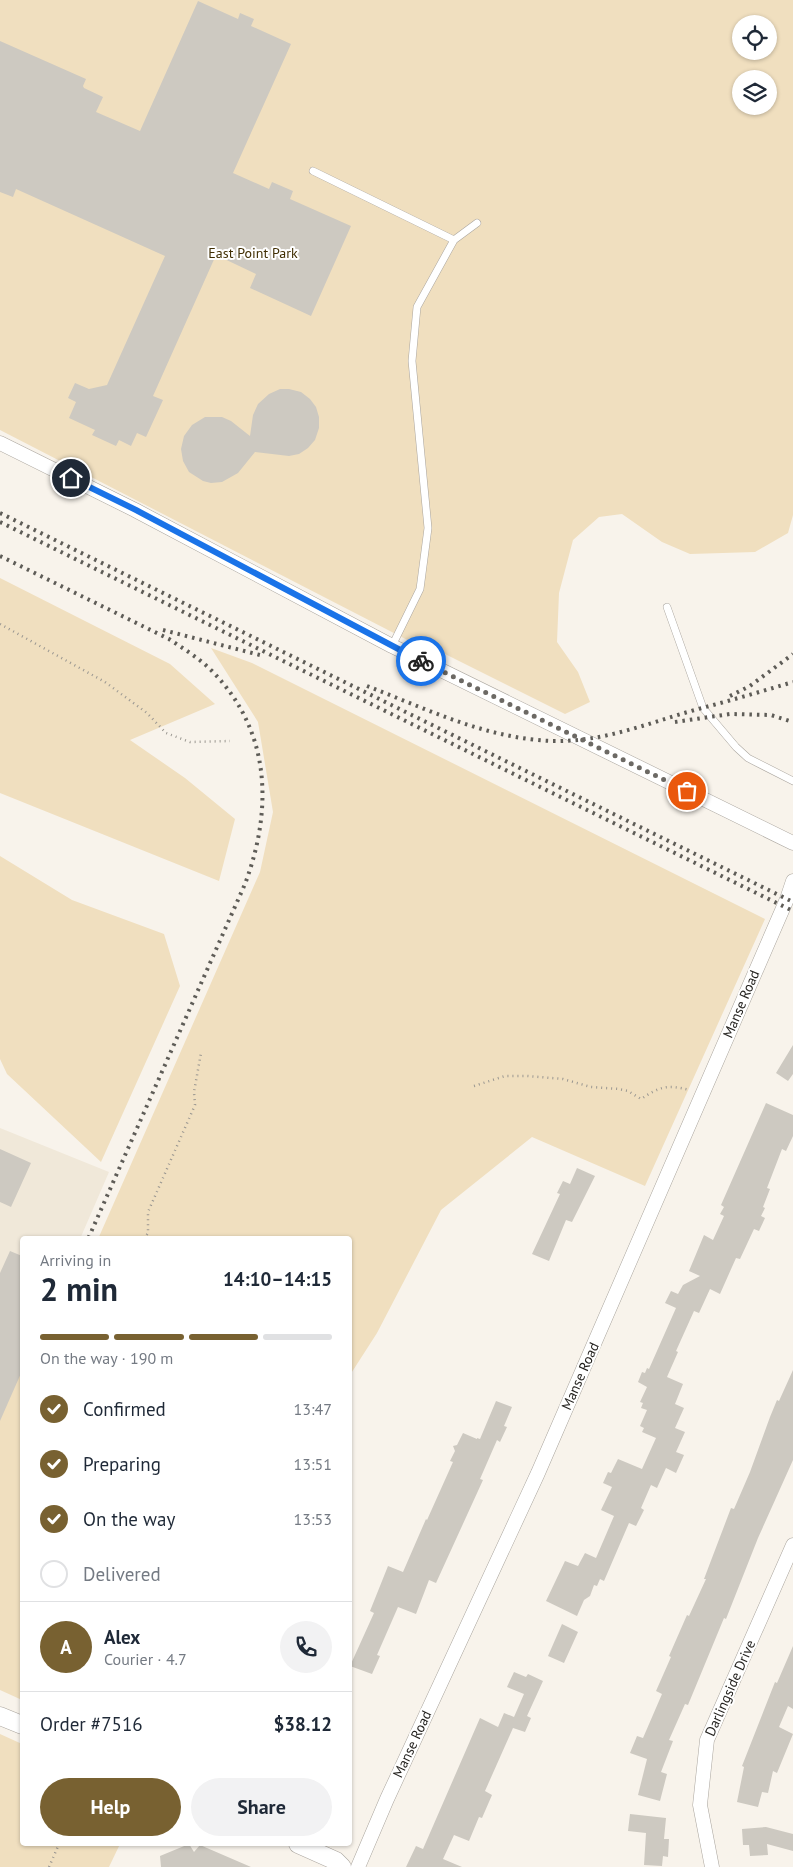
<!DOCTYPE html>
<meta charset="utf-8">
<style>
body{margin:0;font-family:"PT Sans",sans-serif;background:#f2f2f3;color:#1f2937;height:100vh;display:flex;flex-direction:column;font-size:19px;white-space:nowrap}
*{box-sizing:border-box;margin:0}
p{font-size:16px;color:#747a83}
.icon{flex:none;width:28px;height:28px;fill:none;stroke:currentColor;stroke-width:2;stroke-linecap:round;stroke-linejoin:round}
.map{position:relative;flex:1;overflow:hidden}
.side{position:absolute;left:20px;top:1236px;width:332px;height:610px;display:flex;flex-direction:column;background:#fff;border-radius:5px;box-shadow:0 1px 4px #0004}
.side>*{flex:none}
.tools{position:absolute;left:732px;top:15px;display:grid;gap:10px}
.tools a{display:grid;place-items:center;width:45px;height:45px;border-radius:50%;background:#fff;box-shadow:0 1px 4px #0004;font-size:25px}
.pin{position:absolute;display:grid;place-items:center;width:42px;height:42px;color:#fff;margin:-21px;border:2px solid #fff;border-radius:50%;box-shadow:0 1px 5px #0007}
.courier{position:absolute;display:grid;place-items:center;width:50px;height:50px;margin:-25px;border:4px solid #1a73e8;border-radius:50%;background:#fff;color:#222;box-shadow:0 1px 6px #0007}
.overview em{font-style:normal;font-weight:800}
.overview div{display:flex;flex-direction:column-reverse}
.overview{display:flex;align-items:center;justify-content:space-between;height:85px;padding:0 20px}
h1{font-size:32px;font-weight:800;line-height:38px}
.bar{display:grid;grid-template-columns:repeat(4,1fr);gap:8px 5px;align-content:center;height:60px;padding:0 20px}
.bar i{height:6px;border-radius:4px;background:#e0e1e3}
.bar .active{background:#786131}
.bar p{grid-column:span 4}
.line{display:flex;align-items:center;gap:12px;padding:0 20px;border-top:1px solid #e0e1e3}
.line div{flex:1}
.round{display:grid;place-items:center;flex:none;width:52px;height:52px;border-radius:26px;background:#f2f2f3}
ol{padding:0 20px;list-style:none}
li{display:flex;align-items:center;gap:15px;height:55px}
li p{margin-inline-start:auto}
li .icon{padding:5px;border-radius:50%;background:#786131;color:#fff;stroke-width:4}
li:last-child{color:#747a83}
li i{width:28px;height:28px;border:2px solid #e0e1e3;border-radius:50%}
.cta{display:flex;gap:10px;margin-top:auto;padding:10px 20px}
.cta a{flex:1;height:58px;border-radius:30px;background:#786131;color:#fff;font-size:20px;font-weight:800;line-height:58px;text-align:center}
.cta a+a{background:#f2f2f3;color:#1f2937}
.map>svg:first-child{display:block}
.built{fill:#f0e8d9}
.green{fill:#f0dfbf;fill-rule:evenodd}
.building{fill:#cdc9c1}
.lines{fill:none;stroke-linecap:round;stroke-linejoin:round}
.service-casing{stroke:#aaa59e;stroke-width:8}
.minor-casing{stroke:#aaa59e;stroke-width:15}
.tertiary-casing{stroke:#aaa59e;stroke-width:19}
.path{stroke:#9a9791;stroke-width:2.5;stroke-dasharray:1 4;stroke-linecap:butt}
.service{stroke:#fff;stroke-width:7}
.minor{stroke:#fff;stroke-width:14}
.tertiary{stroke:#fff;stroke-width:18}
.rail{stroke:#5e5c57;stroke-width:4;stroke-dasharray:2.5 5;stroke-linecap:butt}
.done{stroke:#6c6964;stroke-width:5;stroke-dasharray:0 9}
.route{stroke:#1a73e8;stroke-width:6}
.labels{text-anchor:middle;stroke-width:4;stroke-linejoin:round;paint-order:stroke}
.park-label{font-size:14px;fill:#402e03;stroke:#fff}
.street-label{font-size:14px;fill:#211f1c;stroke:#fff}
</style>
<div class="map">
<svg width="793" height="1867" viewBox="0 0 793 1867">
<rect width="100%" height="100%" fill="#f8f3eb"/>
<!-- built -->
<path class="built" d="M0 1128 109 1172 80 1239H22V1366L0 1415Z"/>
<!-- green -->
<path class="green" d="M0 0H793V515L788 533 755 552 690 554 662 542 622 514 599 517 573 540 559 593 557 642 578 672 590 702 565 714 423 643 421 647 0 430ZM741 24H769V51H741ZM741 79H769V106H741Z
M0 578 170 664 215 704 130 740 185 778 235 819 219 881 0 793Z
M211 648 252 663 765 919 645 1186 532 1137 441 1210 377 1333 350 1375V1239H98L260 872 273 812 258 722Z
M0 856 72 900 164 934 180 986 101 1162 7 1074 0 1059Z
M22 1366V1700L0 1690V1415Z
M0 1734 22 1744V1844H120L109 1867H0Z"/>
<!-- building -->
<path class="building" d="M198 1 238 19 240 13 254 19 251 26 291 44 233 173 269 189 272 182 293 191 290 199 351 226 311 316 250 288 256 274 216 255 153 396 163 400 146 437 137 433 131 446 119 440 116 446 92 435 95 430 69 418 76 402 68 398 75 383 89 389 107 385 165 256 16 189 13 197 0 192V41L86 79 83 86 84 88 103 97 96 112 140 131Z
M280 389H289L301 392 310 399 316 407 319 417V428L315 440 308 448 299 454 289 456 255 452 238 473 222 482 211 483 203 481 189 472 183 461 181 449 184 436 192 425 205 417H222L231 421 250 436 253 415 258 404 269 394Z
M793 1045V1074L788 1081 776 1073Z
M766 1103 793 1115V1136L786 1151 782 1149 767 1188 770 1189 763 1207 765 1208 761 1216 765 1218 759 1231 754 1229 740 1259 736 1258 720 1294 710 1289 699 1313 694 1311 676 1351 678 1352 667 1377 683 1384 675 1404 684 1408 675 1428 685 1432 676 1452 684 1455 676 1473 666 1468 657 1488 651 1485 641 1508 644 1510 636 1526 629 1523 604 1581 600 1579 597 1586 594 1585 590 1596 584 1600 577 1616 546 1601 565 1561 578 1566 585 1553 596 1558 614 1516 601 1510 612 1487 603 1483 608 1472 611 1473 618 1459 642 1469 656 1438 642 1432 644 1428 640 1426 647 1410 641 1408 643 1403 640 1402 647 1387 638 1382 642 1372 645 1373 647 1368 649 1369 676 1308 665 1303 671 1291 678 1294 683 1285 700 1276 689 1271 704 1235 713 1240 724 1216 720 1214 724 1207 721 1205Z
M0 1149 31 1163 11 1207 0 1202Z
M577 1168 595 1176 572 1222 566 1220 549 1261 532 1254 560 1194 557 1193 563 1181 570 1184Z
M10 1251 22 1256V1371L0 1421V1273Z
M793 1370V1460L758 1538 726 1619 724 1618 688 1705 685 1704 669 1740 673 1741 661 1772 667 1774 660 1801 638 1795 647 1759 630 1753 637 1736 643 1738 662 1694 656 1691 671 1657 669 1656 687 1615 689 1616 706 1579H704L731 1508 734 1509 750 1472 770 1417 777 1400 779 1401Z
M496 1401 512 1407 504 1426 507 1427 500 1442 497 1440 480 1479 483 1480 436 1583 429 1580 416 1614 398 1607 377 1655 380 1656 372 1674 350 1666 374 1613 370 1611 388 1566 403 1572 426 1519 427 1520 453 1462 450 1461 455 1451 453 1446 457 1445 463 1433 477 1439V1438L480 1439Z
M562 1624 578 1632 564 1663 548 1656Z
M793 1646V1709L788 1706 779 1727 793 1734 777 1773 773 1771 768 1793 762 1792 758 1807 737 1802 744 1767 742 1766 775 1682 777 1683Z
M514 1672 526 1677 528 1674 543 1681 527 1716 531 1718 525 1732 513 1728 485 1791 492 1795 482 1818 479 1817 469 1841 454 1835 443 1859 462 1867H406L416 1846 423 1849 480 1718 498 1727 504 1713 514 1717 524 1694 507 1687Z
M630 1814 666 1818 664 1839H669L668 1857 663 1856 662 1866 644 1865 646 1833 628 1831Z
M766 1827 793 1834V1851L767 1844 768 1855 750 1856 749 1845H743L742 1829Z
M189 1844 194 1852 200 1845 251 1867H161L160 1856Z"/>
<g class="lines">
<defs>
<path id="service" d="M313 171 454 240 417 307 412 361 428 528 420 589 392 646
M454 240 477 223
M667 607 703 708 736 747 748 758 793 781"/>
<path id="minor" d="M0 443 135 510 392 646 793 843
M358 1867 387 1799 538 1473 787 899 793 881
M712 1867 700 1805 707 1740 793 1545"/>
<path id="tertiary" d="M0 1716 22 1725
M298 1844 336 1861 342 1867"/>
</defs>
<!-- service casing -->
<use href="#service" class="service-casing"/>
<!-- minor casing -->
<use href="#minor" class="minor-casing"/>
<!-- tertiary casing -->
<use href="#tertiary" class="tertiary-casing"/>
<!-- path -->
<path class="path" d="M0 624 105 682 147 713 166 733 190 742 230 741
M474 1086 505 1076H527L563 1079 591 1087 619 1089 628 1091 641 1099C659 1087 667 1084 689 1090
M144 1239 148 1233V1212L195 1105 194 1092 201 1053
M49 1867 59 1844"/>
<!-- service -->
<use href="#service" class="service"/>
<!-- minor -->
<use href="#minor" class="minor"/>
<!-- tertiary -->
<use href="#tertiary" class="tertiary"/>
<!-- rail -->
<path class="rail" d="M0 513 793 902
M0 522 793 911
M0 556 169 639C184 649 199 658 212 671 271 731 273 809 245 884L88 1239
M163 630 260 655
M367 686C419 706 473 732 529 739 594 748 642 724 702 708 732 700 763 691 793 682
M730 696 750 686 793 654
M675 722 730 714 771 715 793 722"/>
</g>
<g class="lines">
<!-- done -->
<path class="done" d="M421 661 687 791"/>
<!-- route -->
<path class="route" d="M71 478 136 510 421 661"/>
</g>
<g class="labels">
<!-- park labels -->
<g class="park-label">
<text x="253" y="258">East Point Park</text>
</g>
<!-- street labels -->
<g class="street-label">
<text transform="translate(741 1004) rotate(-67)" y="5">Manse Road</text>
<text transform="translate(580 1376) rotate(-66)" y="5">Manse Road</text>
<text transform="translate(730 1688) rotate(-66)" y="5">Darlingside Drive</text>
<text transform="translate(412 1744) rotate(-65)" y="5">Manse Road</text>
</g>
</g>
</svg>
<div class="tools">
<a><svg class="icon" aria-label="locate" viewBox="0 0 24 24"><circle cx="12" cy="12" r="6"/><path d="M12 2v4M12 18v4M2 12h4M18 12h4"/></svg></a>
<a><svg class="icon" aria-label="layers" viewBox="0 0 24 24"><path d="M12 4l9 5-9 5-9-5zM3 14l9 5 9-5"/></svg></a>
</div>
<div class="pin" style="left:687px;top:791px;background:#ea580c"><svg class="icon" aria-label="bag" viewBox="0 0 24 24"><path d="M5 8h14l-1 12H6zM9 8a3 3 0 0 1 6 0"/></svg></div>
<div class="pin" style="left:71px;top:478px;background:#1f2937"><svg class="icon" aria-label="home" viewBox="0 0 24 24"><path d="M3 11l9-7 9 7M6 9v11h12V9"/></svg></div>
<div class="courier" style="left:421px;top:661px"><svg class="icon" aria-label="bike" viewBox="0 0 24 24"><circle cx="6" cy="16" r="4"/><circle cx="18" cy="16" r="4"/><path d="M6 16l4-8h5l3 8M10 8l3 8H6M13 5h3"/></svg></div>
<section class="side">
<div class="overview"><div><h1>2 min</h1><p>Arriving in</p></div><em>14:10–14:15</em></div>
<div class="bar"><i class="active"></i><i class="active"></i><i class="active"></i><i></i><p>On the way · 190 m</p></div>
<ol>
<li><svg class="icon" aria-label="check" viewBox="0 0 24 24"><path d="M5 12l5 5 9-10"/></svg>Confirmed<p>13:47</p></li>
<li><svg class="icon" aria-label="check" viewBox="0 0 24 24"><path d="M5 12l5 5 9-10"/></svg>Preparing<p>13:51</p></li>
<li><svg class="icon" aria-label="check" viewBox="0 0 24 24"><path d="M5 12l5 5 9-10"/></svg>On the way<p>13:53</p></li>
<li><i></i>Delivered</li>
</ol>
<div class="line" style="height:90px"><b class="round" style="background:#786131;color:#fff">A</b><div><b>Alex</b><p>Courier · 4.7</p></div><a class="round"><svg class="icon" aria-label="phone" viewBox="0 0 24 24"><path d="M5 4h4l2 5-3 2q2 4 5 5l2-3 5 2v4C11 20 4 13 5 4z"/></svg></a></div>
<div class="line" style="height:65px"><div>Order #7516</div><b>$38.12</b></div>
<div class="cta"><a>Help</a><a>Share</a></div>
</section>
</div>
